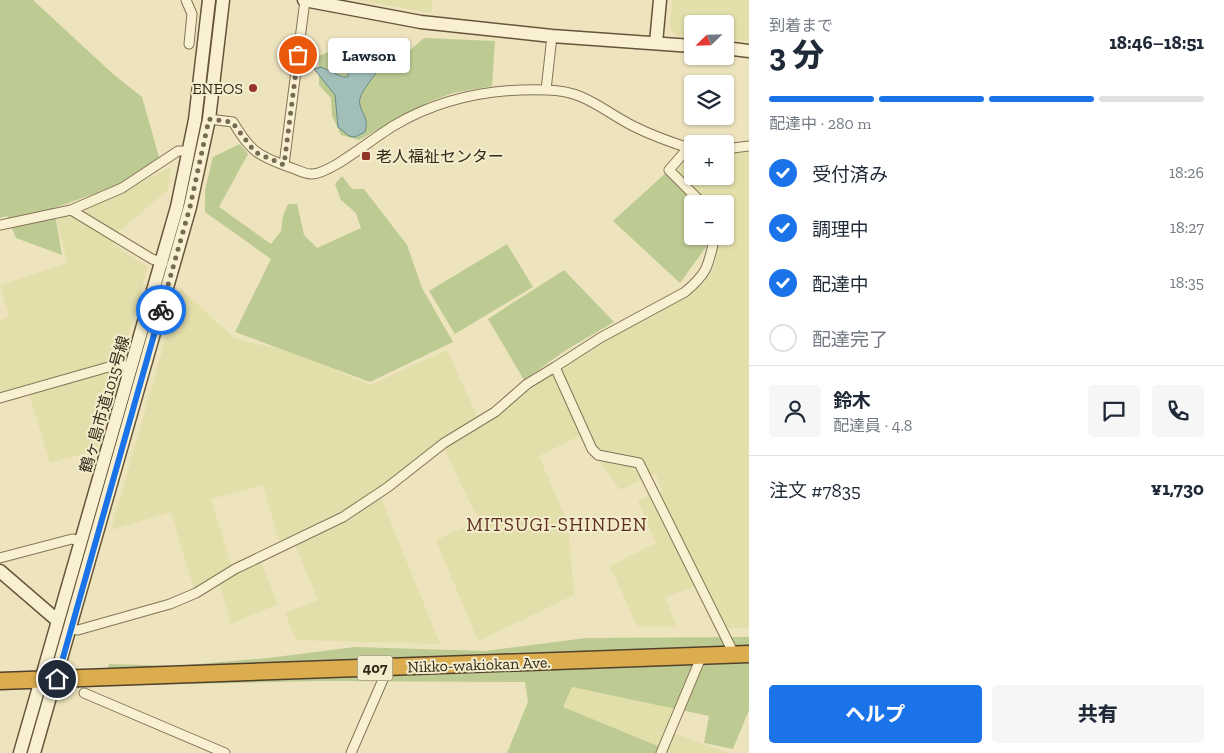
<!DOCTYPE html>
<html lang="ja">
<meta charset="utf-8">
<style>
body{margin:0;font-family:"Zilla Slab","Noto Sans JP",serif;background:#f6f6f7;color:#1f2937;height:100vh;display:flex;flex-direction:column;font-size:19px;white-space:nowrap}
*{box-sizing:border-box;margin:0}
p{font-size:16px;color:#747a83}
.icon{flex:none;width:28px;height:28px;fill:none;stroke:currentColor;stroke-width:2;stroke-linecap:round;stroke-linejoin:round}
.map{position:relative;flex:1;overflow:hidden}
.drawer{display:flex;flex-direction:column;background:#fff;width:475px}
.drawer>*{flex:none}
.needle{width:32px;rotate:247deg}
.fabs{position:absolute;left:684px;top:15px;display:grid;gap:10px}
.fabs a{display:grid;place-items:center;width:50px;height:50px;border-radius:5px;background:#fff;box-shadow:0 1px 4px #0004;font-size:25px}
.pin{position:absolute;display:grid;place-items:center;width:42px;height:42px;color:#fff;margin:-21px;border:2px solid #fff;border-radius:50%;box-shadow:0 1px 5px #0007}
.courier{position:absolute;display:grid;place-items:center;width:50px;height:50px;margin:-25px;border:4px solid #1a73e8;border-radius:50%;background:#fff;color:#222;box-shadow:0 1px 6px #0007}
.bubble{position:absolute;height:35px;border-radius:5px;background:#fff;box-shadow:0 1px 4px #0004;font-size:16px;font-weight:800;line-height:35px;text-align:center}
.head em{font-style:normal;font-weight:800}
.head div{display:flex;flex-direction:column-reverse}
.head{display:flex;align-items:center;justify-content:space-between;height:85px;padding:0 20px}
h1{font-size:32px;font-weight:800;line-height:38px}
.bar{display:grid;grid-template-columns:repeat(4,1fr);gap:8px 5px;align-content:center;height:60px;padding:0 20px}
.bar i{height:6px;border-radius:4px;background:#e0e1e3}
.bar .selected{background:#1a73e8}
.bar p{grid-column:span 4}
.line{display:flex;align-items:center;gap:12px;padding:0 20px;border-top:1px solid #e0e1e3}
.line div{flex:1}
.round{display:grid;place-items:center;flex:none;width:52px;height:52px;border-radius:5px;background:#f6f6f7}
ol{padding:0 20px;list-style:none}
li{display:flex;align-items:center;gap:15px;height:55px}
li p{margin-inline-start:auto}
li .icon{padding:5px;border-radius:50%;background:#1a73e8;color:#fff;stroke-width:4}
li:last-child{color:#747a83}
li i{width:28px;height:28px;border:2px solid #e0e1e3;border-radius:50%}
.cta{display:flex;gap:10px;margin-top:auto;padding:10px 20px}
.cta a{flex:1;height:58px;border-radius:5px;background:#1a73e8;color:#fff;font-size:20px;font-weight:800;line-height:58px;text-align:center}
.cta a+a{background:#f6f6f7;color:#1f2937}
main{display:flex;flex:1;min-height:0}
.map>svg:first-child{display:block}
.farmland{fill:#e2dfab}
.green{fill:#bdca92}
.water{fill:#a1beb9;stroke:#698b86}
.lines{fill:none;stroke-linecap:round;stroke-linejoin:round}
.street-casing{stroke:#847457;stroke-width:11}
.secondary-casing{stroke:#66553a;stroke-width:15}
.highway-casing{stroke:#52412c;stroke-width:19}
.street{stroke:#f8f0d0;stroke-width:9}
.secondary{stroke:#f8f0d0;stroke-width:12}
.highway{stroke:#dcad4e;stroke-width:16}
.done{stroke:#756b54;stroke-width:5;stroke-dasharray:0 9}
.route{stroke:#1a73e8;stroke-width:6}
.poi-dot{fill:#923328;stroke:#f4edcd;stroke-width:2}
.labels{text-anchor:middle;stroke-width:4;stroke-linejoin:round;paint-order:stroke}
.shield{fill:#f4edcd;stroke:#6e6450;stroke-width:1}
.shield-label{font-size:15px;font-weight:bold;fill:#342a1b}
.poi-label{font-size:16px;fill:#342a1b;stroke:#f4edcd;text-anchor:end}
.street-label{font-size:16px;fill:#342a1b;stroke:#f4edcd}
.quarter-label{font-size:19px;letter-spacing:1px;fill:#5f311c;stroke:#f4edcd}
</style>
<main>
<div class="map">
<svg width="749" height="753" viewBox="0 0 749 753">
<rect width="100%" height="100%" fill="#ede4be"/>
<!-- farmland -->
<path class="farmland" d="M357 0H433L431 13Z
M672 0H749V41L725 40V24H692V37L676 36 670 26Z
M749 150V628H727L705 583 665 597 677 627 637 626 610 566 656 543 638 501 662 490 655 473 620 490 600 461 559 369 602 341 689 295 702 285 715 265 719 236H725V204H708L678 172 680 164 692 160V176H725V154Z
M171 167 168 190 117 233 113 244 148 267 96 450 50 463 28 390 0 398V320L9 317 0 285 67 263 57 220 109 199Z
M180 288 235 339 294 352 370 385 447 350 481 425 554 372 582 435 539 456 568 524 574 595 478 641 436 540 479 521 440 441 378 490 440 644 296 640 285 613 318 600 292 538 280 544 263 485 211 499 234 574 261 562 278 604 231 624 217 575 194 589 171 512 111 530Z
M572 687 674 708 665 730 728 753H658L563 707Z"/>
<!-- green -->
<path class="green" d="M0 0H33L113 74 142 97 159 157 120 185 54 208 62 255 16 238 7 216 0 218Z
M424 38 495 41 492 86 453 93 431 101 359 140 341 135 332 116 331 98 319 85V56L344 45 374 42 402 57Z
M240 144 248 154 219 207 271 244 281 231 283 216 288 204H297L304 235 317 248 361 228 356 213 341 200 335 184 342 176 352 189H364L407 245 422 288 453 342 370 382 235 332 271 259 205 212V190L213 157Z
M669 170 693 204 692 236H714L680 283 613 221Z
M507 244 533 287 455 334 429 291Z
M564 270 614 322 566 350 524 380 488 319Z
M749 637V710L733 749 704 743 709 716 572 687 563 707 660 747 658 753H507L528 702 525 682 320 681 102 686 109 664 175 666 268 658 355 647 485 651 586 638Z"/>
<!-- water -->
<path class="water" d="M352 46 364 60 373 66 376 73C371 81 357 95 360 105 363 116 369 119 365 132L355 137 349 136 338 127 335 95 314 69 321 67 343 77H348L349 49Z"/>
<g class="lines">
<defs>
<path id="street" d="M186 0 192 14 189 44
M546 90 552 36
M209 119 233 122C250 151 258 156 289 167 296 169 304 174 311 174 330 175 375 136 395 125 441 98 493 88 547 90 586 91 600 109 633 126 651 135 673 143 692 149
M688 148 669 170 703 204
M725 149 749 146
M284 165 305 0
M71 210 152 259 163 263
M0 225 71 210 122 188 178 151H188
M555 367 600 338 685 292C709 272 708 265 715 236
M0 398 119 364 131 368
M0 558 72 539 82 541
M70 629 78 630 170 604 196 593 235 569 343 517 388 487 444 443 495 412 527 384 555 367 592 449 598 455 639 463 734 654
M84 693 225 753
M351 753 388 668
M661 753 702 655"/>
<path id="secondary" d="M304 0 421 22 552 36 692 46
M656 43 660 0
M725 48 749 51
M0 571 58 621
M20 753 177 207 195 120 209 0
M34 753 190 207 209 119 223 0"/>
<path id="highway" d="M0 681 749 654"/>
</defs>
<!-- street casing -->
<use href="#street" class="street-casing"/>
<!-- secondary casing -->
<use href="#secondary" class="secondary-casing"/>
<!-- highway casing -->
<use href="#highway" class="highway-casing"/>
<!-- street -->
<use href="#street" class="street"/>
<!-- secondary -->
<use href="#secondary" class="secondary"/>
<!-- highway -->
<use href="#highway" class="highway"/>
</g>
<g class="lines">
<!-- done -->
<path class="done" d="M161 310 190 207 209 119 232 122 255 152 284 165 298 55"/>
<!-- route -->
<path class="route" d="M57 679 161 310"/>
</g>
<!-- markers -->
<g class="poi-dot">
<circle cx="253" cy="88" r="5"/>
<rect x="361" y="151" width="10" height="10" rx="2.5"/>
</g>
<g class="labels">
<!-- shield labels -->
<rect class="shield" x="357.5" y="655.5" width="35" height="25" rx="4"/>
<g class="shield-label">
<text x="375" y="673">407</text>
</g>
<!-- poi labels -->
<g class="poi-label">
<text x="243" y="94">ENEOS</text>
<text x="376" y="162" text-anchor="start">老人福祉センター</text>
</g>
<!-- street labels -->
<g class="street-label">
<text transform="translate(104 404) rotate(-74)" y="6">鶴ヶ島市道1015号線</text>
<text transform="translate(479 664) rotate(-2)" y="6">Nikko-wakiokan Ave.</text>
</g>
<!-- quarter labels -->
<g class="quarter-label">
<text x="557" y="531">MITSUGI-SHINDEN</text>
</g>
</g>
</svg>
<div class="fabs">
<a><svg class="needle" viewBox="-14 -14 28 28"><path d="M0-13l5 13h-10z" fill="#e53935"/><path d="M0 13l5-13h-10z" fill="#747a83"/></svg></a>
<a><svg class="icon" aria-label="layers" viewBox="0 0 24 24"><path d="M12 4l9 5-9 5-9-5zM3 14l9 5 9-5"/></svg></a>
<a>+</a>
<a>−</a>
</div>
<div class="pin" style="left:298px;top:55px;background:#ea580c"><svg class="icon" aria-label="bag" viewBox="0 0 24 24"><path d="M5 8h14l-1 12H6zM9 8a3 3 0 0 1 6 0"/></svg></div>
<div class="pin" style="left:57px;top:679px;background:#1f2937"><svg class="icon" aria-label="home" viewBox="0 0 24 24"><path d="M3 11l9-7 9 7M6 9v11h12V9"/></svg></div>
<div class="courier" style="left:161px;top:310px"><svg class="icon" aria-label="bike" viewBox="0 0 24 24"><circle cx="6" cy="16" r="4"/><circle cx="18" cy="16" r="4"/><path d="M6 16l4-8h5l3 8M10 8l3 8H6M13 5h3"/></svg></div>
<div class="bubble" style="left:328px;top:38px;width:82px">Lawson</div>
</div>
<section class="drawer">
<div class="head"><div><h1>3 分</h1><p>到着まで</p></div><em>18:46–18:51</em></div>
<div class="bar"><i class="selected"></i><i class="selected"></i><i class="selected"></i><i></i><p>配達中 · 280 m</p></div>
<ol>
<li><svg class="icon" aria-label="check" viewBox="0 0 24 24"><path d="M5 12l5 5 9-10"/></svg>受付済み<p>18:26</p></li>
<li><svg class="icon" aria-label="check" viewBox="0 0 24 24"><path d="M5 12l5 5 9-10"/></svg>調理中<p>18:27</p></li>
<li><svg class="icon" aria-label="check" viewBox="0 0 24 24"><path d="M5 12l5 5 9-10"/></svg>配達中<p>18:35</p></li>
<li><i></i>配達完了</li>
</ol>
<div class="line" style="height:90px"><a class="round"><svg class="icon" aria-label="person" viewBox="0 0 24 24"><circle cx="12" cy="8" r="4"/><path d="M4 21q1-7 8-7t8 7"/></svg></a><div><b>鈴木</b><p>配達員 · 4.8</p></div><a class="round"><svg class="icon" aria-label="chat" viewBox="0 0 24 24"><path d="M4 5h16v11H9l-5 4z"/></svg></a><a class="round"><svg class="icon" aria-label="phone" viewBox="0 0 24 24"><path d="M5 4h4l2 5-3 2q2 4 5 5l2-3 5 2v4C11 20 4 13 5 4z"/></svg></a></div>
<div class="line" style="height:65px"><div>注文 #7835</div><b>¥1,730</b></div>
<div class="cta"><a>ヘルプ</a><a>共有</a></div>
</section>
</main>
